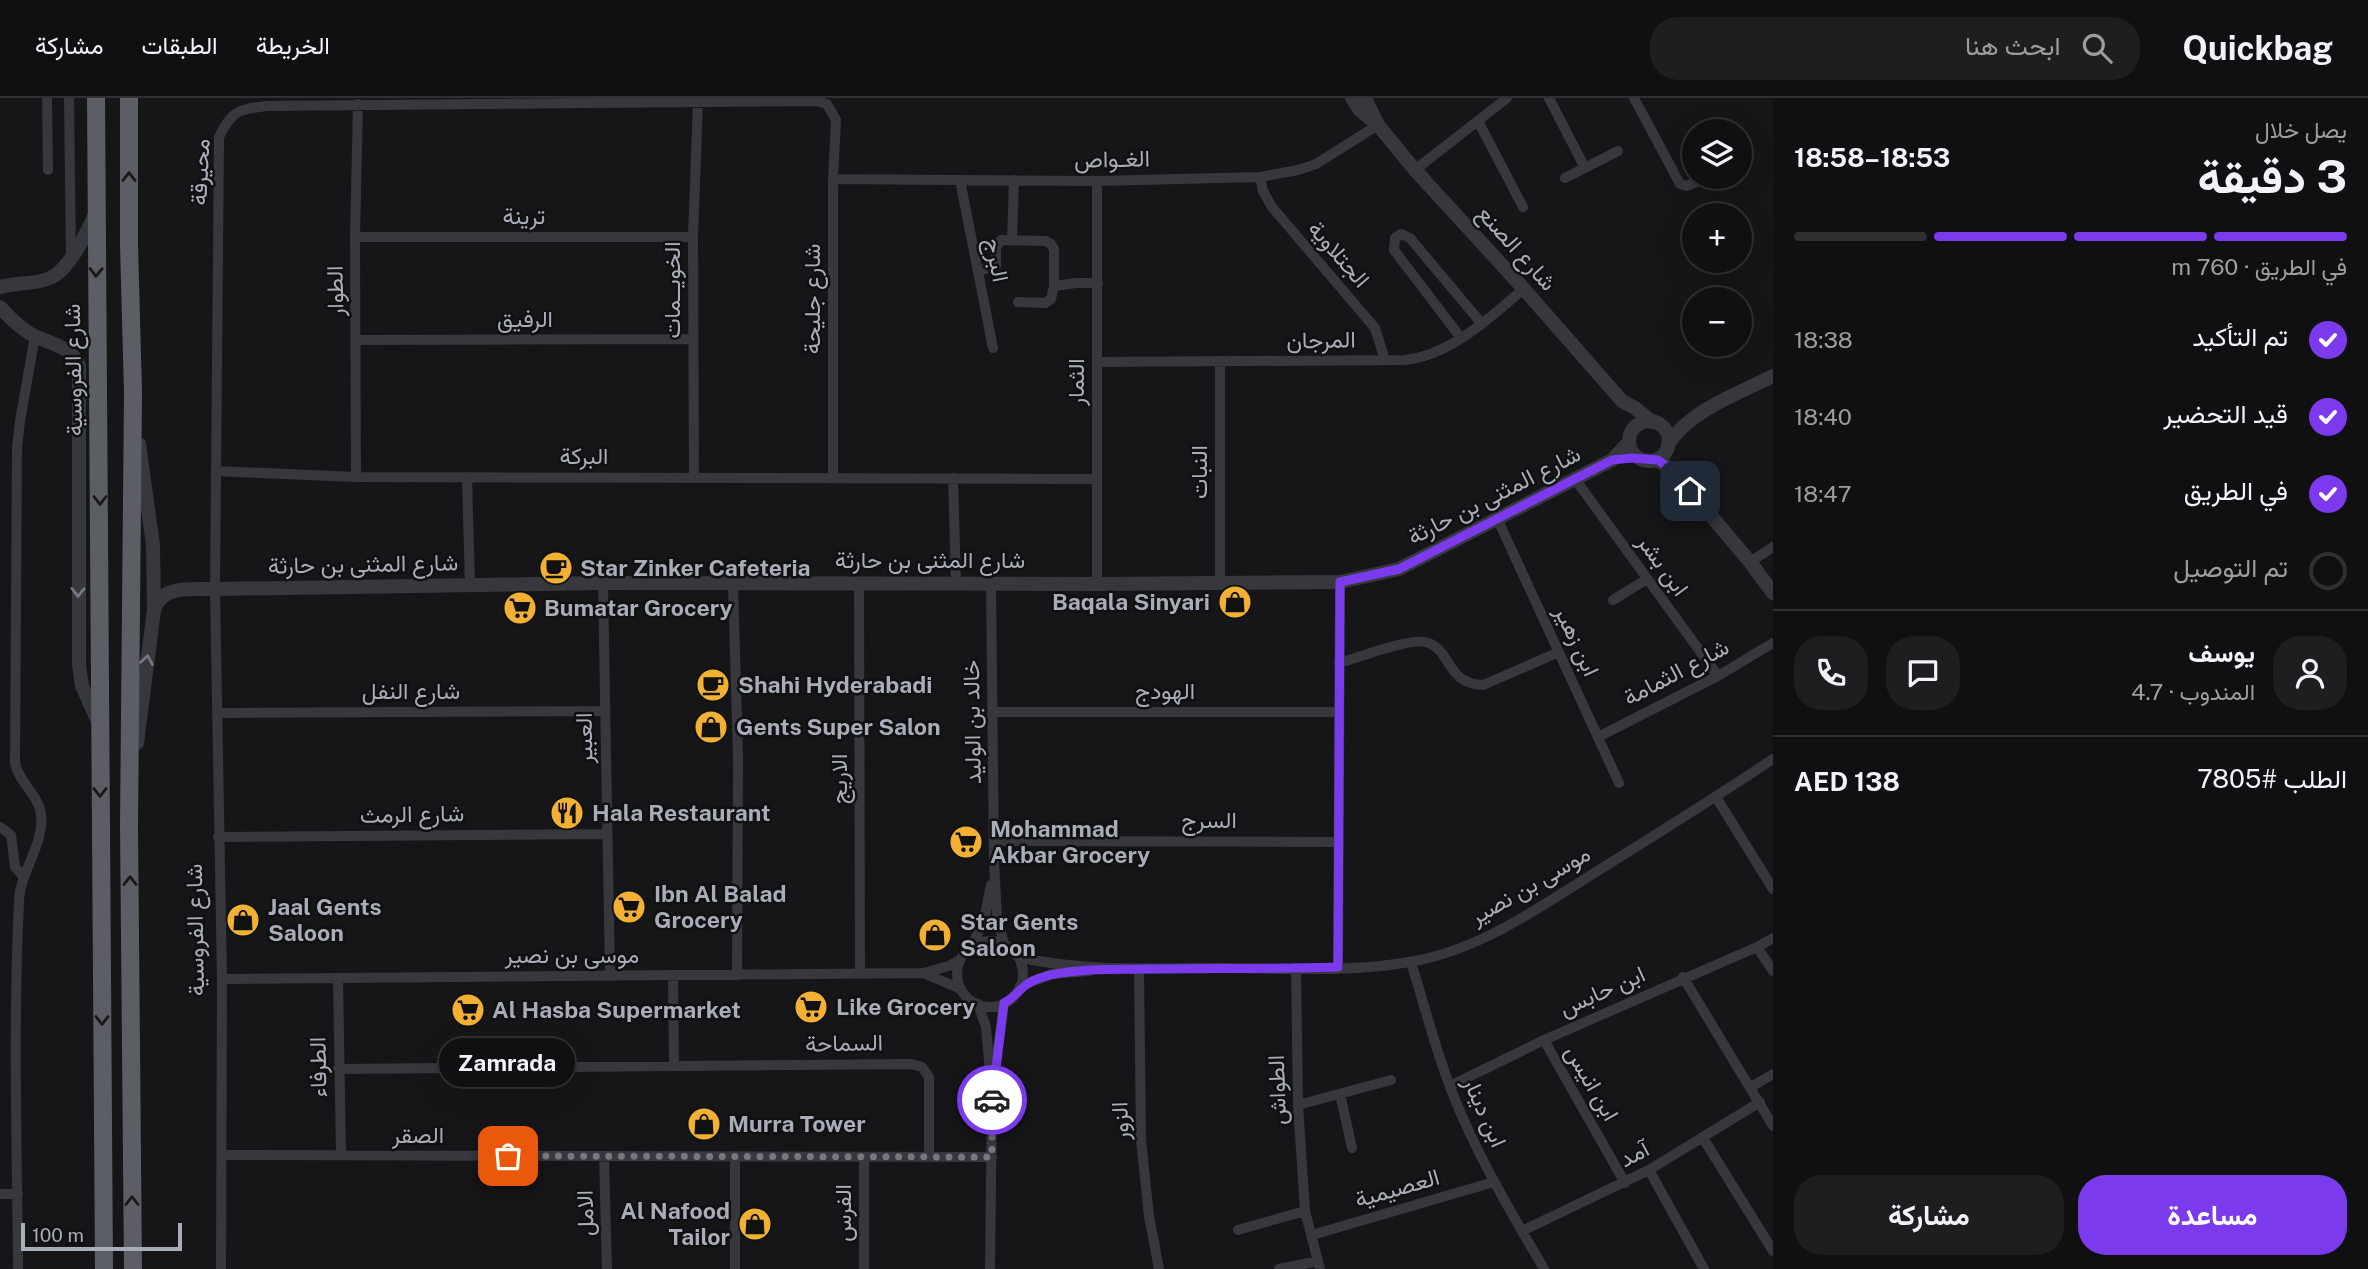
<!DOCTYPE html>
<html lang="ar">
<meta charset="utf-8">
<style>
body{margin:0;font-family:"Public Sans",Vazirmatn,sans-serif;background:#1e1e20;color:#f1f3f6;direction:rtl;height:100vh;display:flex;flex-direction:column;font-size:26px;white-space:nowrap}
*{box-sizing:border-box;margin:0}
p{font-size:23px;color:#9c9d9f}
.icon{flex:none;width:38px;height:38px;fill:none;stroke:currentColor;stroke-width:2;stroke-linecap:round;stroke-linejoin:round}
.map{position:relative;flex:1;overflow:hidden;direction:ltr}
.drawer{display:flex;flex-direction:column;background:#101012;width:595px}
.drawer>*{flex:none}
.tools{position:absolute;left:1682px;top:21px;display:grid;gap:14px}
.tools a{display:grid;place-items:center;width:70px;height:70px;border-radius:50%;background:#101012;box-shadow:0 7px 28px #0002,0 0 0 2px #303032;font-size:35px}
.scale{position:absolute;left:21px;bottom:18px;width:161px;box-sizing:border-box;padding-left:7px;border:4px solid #a8adb8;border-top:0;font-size:19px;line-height:24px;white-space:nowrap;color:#a8adb8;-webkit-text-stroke:5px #111113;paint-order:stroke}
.pin{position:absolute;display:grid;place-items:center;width:60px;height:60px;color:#fff;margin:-30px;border-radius:14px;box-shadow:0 4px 10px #0006}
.courier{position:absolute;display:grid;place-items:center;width:70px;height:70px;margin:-35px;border:5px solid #7c3aed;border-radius:50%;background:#fff;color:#222;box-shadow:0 2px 9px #0007}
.bubble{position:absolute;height:49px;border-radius:24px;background:#101012;box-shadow:0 7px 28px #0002,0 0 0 2px #303032;font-size:23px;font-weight:700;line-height:49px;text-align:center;direction:rtl}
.summary em{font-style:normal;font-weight:700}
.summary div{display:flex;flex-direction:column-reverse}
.summary{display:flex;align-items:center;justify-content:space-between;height:119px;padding:0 21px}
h1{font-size:46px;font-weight:700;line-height:52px}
.bar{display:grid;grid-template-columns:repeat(4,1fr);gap:10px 7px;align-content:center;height:84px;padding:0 21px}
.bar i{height:9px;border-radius:5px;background:#303032}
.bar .on{background:#7c3aed}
.bar p{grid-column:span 4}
.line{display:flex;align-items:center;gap:18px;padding:0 21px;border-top:2px solid #303032}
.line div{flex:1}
.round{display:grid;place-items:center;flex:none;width:74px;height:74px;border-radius:28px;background:#1e1e20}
ol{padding:0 21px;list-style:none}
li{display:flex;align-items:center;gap:21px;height:77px}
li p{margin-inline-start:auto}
li .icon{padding:7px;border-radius:50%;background:#7c3aed;color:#fff;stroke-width:4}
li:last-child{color:#9c9d9f}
li i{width:38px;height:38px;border:4px solid #303032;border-radius:50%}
.cta{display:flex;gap:14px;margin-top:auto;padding:14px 21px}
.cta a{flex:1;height:80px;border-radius:28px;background:#7c3aed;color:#fff;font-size:28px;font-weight:700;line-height:80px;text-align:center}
.cta a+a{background:#1e1e20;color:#f1f3f6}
header{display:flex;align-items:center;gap:42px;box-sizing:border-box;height:98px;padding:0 35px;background:#101012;border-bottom:2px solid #303032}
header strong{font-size:33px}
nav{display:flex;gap:38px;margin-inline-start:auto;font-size:24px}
.search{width:490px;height:63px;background:#1e1e20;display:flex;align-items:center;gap:18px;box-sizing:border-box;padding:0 24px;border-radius:28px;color:#9c9d9f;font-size:26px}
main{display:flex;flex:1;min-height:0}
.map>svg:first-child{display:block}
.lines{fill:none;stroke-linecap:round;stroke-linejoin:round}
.minor{stroke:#37383d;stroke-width:10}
.tertiary{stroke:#37383d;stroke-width:14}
.trunk{stroke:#5b5e65;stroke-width:18}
.oneway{stroke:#18191b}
.oneway2{stroke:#757881}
.done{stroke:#757880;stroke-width:7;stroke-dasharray:0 12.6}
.route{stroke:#7c3aed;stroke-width:9}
.labels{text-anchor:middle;stroke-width:5;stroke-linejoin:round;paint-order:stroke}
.street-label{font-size:23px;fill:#a8adb8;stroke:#111113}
.poi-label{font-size:23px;font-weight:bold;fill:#a8adb8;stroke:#111113;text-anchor:start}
</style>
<header>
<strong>Quickbag</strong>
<div class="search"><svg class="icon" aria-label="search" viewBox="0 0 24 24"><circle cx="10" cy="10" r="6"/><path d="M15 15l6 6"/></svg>ابحث هنا</div>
<nav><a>الخريطة</a><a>الطبقات</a><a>مشاركة</a></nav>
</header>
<main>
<section class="drawer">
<div class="summary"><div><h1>3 دقيقة</h1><p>يصل خلال</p></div><em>18:53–18:58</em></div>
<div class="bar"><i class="on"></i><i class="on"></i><i class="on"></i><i></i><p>في الطريق · 760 m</p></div>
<ol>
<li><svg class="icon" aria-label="check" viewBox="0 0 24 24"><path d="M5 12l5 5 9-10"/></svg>تم التأكيد<p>18:38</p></li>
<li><svg class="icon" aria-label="check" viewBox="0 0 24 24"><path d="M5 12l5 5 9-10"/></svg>قيد التحضير<p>18:40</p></li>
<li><svg class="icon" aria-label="check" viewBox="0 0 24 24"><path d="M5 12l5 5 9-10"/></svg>في الطريق<p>18:47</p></li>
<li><i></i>تم التوصيل</li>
</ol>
<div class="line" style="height:126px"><a class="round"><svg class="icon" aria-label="person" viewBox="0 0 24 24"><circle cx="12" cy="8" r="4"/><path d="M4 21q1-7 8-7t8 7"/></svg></a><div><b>يوسف</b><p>المندوب · 4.7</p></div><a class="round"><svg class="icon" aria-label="chat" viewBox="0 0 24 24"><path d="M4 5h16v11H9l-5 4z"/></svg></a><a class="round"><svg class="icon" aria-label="phone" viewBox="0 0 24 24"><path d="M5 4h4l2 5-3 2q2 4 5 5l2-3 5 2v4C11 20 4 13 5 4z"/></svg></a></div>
<div class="line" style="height:91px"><div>الطلب #7805</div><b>AED 138</b></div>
<div class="cta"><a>مساعدة</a><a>مشاركة</a></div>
</section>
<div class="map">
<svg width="1773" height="1171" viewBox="0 0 1773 1171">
<rect width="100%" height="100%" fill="#161618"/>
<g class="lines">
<!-- minor -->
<path class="minor" d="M47 0 48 72
M69 0 71 159
M1549 0 1585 70
M1634 0 1680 86 1687 88 1707 79
M1478 23 1523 109
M1415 72 1507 0
M1260 79 1263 93 1272 109 1375 230 1385 262
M1565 80 1618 53
M833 81 1097 83 1260 79 1298 72 1316 66 1378 27
M960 82 993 250
M355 139H693
M1012 142 1014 82
M978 173 996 168V149L1001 142 1046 143 1051 146 1054 151V188L1051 201 1045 205 1018 204
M1054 188 1076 185H1098
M1461 240 1394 152 1395 140 1401 136 1410 140 1482 226
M357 242 693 241
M1097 264 1405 262C1452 257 1488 220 1524 191
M1220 264V484
M216 373 356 379 1097 381
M356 379 355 139 358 6
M467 379 470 488
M694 380 693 139 698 4
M953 380 956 484
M1575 381 1718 578
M1497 420 1619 685
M1750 464 1773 449
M603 485 610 878
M859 485 860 876
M991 485 994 763 997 819 1004 846
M733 486 738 659 737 877
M1097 486V83
M1613 502 1647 481
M1339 565C1358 560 1412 538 1429 545 1453 556 1446 585 1483 587L1559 554
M993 614H1338
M218 615 605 613
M1598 639 1718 578 1773 545
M1716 699 1773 791
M0 729 11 737 15 769 23 778
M218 739 606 736
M994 743 1339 744
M957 876a33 33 0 1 1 66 0a33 33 0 1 1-66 0Z
M972 847 984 823 991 787
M1757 849 1773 873
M1018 859C1084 874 1151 870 1219 870 1280 870 1349 875 1409 864 1479 853 1540 809 1599 772 1657 736 1716 699 1773 661
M1411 864C1427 916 1440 969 1462 1018 1485 1071 1515 1121 1544 1171
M1338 869 1340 484
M1296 870 1298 1007 1305 1113 1320 1171
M1139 872 1141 1042 1149 1118 1159 1171
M923 875 961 891
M673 877 674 968
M1683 879 1773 1028
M338 880 341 1057
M222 881 923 875 949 868 960 862
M1020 888 1052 876 1089 873
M978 906 986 929 992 996 1004 905
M1544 942 1625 1085
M338 971 911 966 922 969 929 979V1059
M1450 988 1544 942 1757 849 1773 840
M1751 989 1773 976
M1340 996 1352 1050
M1298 1007 1391 982
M1703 1040 1773 1153
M222 1057 992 1059
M604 1058 607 1171
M864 1059V1171
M1649 1072 1704 1171
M0 1096H18
M1238 1132 1305 1113
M1522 1133 1649 1072 1760 1004
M1312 1137 1494 1084
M18 1171C17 1049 13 925 19 803 20 773 45 746 41 716 38 696 19 685 15 665L17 350 20 323 35 238
M221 1171 222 881 215 491 219 39C231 13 239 11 267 8L816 3 827 6 836 22 833 81V380
M735 1171V1059
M990 1171 992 996
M1279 1171 1318 1163"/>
<!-- tertiary -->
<path class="tertiary" d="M1352 0 1360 12 1378 27 1415 72 1524 191 1622 303 1635 310 1652 324
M1365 0 1376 23
M0 189C16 184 35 187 50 180 69 172 87 135 95 116
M0 209C9 219 18 228 29 235 46 245 70 247 79 267V567L82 588 99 626
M1629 343a20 20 0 1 1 40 0a20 20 0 1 1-40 0Z
M1668 346C1692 311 1736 297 1773 278
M1648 363 1658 362 1675 375 1750 464 1773 495
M154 512C161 486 193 492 215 491L603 485 1097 486 1340 484 1399 471 1612 362 1629 344
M137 645 154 512 153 447 139 346"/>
<!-- trunk -->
<path class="trunk" d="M96 0 104 1171
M129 0V147L133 294 129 727 133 1171"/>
</g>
<!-- one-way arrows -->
<defs><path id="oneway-chevron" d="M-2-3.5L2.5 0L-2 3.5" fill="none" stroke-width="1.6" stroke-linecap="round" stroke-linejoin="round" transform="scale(1.75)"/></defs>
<g class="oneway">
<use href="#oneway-chevron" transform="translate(129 79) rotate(-90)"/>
<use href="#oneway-chevron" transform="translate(96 174) rotate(91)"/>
<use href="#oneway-chevron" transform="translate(100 402) rotate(90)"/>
<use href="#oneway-chevron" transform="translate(100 694) rotate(90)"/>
<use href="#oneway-chevron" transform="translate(130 783) rotate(-90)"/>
<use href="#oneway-chevron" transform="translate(102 922) rotate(90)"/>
<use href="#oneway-chevron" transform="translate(132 1103) rotate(-90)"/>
</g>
<g class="oneway2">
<use href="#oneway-chevron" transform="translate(78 494) rotate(91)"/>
<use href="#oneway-chevron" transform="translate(147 562) rotate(-80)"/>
</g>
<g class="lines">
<!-- done -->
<path class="done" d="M508 1058 992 1059V1002"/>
<!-- route -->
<path class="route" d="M992 1002 1004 905C1020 896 1020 886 1043 879 1072 870 1113 872 1144 871 1209 870 1273 871 1338 869L1340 484 1399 471 1612 362 1632 360 1658 362 1675 375 1690 393"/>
</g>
<!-- icons -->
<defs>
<symbol id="cafe-disc" viewBox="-11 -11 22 22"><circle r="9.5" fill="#f2b134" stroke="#111113"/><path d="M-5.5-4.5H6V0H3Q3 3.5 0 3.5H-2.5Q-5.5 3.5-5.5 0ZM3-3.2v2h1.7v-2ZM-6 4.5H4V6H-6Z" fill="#111"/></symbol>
<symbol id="shop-disc" viewBox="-11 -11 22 22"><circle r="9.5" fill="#f2b134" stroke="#111113"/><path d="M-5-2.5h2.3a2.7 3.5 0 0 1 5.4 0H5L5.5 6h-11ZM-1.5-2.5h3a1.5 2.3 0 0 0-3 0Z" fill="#111"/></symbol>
<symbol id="supermarket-disc" viewBox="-11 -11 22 22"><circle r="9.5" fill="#f2b134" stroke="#111113"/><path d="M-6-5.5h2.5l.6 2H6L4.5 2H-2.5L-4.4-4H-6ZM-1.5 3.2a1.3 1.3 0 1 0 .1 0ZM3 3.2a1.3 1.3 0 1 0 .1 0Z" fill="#111"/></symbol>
<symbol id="restaurant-disc" viewBox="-11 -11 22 22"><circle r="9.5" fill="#f2b134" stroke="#111113"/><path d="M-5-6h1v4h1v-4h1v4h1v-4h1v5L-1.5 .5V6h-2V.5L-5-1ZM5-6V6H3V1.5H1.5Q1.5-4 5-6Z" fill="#111"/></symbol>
</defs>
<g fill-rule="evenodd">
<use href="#cafe-disc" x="537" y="451" width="38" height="38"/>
<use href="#shop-disc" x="1216" y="485" width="38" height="38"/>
<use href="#supermarket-disc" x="501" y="491" width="38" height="38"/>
<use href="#cafe-disc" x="694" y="568" width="38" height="38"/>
<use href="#shop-disc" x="692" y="610" width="38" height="38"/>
<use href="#restaurant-disc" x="548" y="696" width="38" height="38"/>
<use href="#supermarket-disc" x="947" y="725" width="38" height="38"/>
<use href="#supermarket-disc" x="610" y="790" width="38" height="38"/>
<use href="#shop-disc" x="224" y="803" width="38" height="38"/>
<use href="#shop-disc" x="916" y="818" width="38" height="38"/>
<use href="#supermarket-disc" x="792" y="890" width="38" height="38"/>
<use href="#supermarket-disc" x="449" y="893" width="38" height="38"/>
<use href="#shop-disc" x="685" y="1007" width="38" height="38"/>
<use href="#shop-disc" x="736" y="1107" width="38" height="38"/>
</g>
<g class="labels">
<!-- street labels -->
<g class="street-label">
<text transform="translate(1112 61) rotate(-1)" y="8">الغـواص</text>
<text transform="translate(200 74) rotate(-87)" y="8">محيرقة</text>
<text x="524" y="126">ترينة</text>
<text transform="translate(1517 150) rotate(48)" y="8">شارع الصنع</text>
<text transform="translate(1339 156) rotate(49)" y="8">الجتلاوية</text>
<text transform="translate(997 162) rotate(79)" y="8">البرج</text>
<text transform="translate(672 192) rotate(-90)" y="8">الخويــمات</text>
<text transform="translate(335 193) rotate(-91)" y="8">الطوار</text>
<text transform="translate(812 201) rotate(-90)" y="8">شارع جليحة</text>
<text x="525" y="229">الرفيق</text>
<text transform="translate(1321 242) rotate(-1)" y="8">المرجان</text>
<text transform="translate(73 272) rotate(-91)" y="8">شارع الفروسية</text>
<text transform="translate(1076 284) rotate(-90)" y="8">الثمار</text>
<text x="584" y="366">البركة</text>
<text transform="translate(1199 374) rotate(-90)" y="8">النبات</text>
<text transform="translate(1494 397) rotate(-27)" y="8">شارع المثنى بن حارثة</text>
<text x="930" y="470">شارع المثنى بن حارثة</text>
<text transform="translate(363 466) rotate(-1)" y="8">شارع المثنى بن حارثة</text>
<text transform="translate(1663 467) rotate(54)" y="8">ابن بشر</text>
<text transform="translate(1577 543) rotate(65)" y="8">ابن زهير</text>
<text transform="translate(1676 574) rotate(-28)" y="8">شارع الثمامة</text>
<text x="411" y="601">شارع النفل</text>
<text x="1165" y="601">الهودج</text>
<text transform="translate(972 624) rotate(-91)" y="8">خالد بن الوليد</text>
<text transform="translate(584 640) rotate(-91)" y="8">العبير</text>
<text transform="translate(839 681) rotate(-90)" y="8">الاريج</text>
<text transform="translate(412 716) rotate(-1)" y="8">شارع الرمث</text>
<text x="1209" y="730">السرج</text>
<text transform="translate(1530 787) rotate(-30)" y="8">موسى بن نصير</text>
<text transform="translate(195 832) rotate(-91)" y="8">شارع الفروسية</text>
<text x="572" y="865">موسى بن نصير</text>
<text transform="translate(1602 893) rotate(-24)" y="8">ابن حابس</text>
<text transform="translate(844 945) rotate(-1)" y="8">السماحة</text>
<text transform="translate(318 969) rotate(-91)" y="8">الطرفاء</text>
<text transform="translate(1592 985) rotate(60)" y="8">ابن انيس</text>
<text transform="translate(1277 992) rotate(-92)" y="8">الطواش</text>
<text transform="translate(1485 1014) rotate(66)" y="8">ابن دينار</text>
<text transform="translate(1120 1023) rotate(-92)" y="8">الزور</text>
<text x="418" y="1045">الصقر</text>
<text transform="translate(1634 1056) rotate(-28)" y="8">آمد</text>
<text transform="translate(1397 1090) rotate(-16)" y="8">العصيمية</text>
<text transform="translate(585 1115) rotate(-91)" y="8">الامل</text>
<text transform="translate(843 1115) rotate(-90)" y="8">الفرس</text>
</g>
<!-- poi labels -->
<g class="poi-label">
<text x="580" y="478">Star Zinker Cafeteria</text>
<text x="1210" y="512" text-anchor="end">Baqala Sinyari</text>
<text x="544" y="518">Bumatar Grocery</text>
<text x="738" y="595">Shahi Hyderabadi</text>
<text x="736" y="637">Gents Super Salon</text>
<text x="592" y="723">Hala Restaurant</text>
<text x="990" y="739">Mohammad<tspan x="990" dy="26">Akbar Grocery</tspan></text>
<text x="654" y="804">Ibn Al Balad<tspan x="654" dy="26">Grocery</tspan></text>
<text x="268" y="817">Jaal Gents<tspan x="268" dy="26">Saloon</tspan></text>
<text x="960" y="832">Star Gents<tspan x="960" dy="26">Saloon</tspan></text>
<text x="836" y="917">Like Grocery</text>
<text x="492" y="920">Al Hasba Supermarket</text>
<text x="728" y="1034">Murra Tower</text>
<text x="730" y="1121" text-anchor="end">Al Nafood<tspan x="730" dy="26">Tailor</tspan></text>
</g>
</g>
</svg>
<div class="tools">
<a><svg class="icon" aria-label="layers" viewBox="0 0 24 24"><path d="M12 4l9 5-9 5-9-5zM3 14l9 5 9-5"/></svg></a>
<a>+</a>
<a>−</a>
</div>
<div class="scale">100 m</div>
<div class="pin" style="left:508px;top:1058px;background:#ea580c"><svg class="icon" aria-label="bag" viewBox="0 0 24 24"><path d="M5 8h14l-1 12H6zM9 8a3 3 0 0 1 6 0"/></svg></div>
<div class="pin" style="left:1690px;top:393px;background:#1f2937"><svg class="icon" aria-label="home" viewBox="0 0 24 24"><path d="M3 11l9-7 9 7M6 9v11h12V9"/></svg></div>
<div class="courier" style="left:992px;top:1002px"><svg class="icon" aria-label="car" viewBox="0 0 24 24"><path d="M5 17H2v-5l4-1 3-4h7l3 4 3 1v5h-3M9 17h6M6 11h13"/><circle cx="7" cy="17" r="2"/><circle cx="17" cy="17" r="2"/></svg></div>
<div class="bubble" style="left:439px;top:940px;width:136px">Zamrada</div>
</div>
</main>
